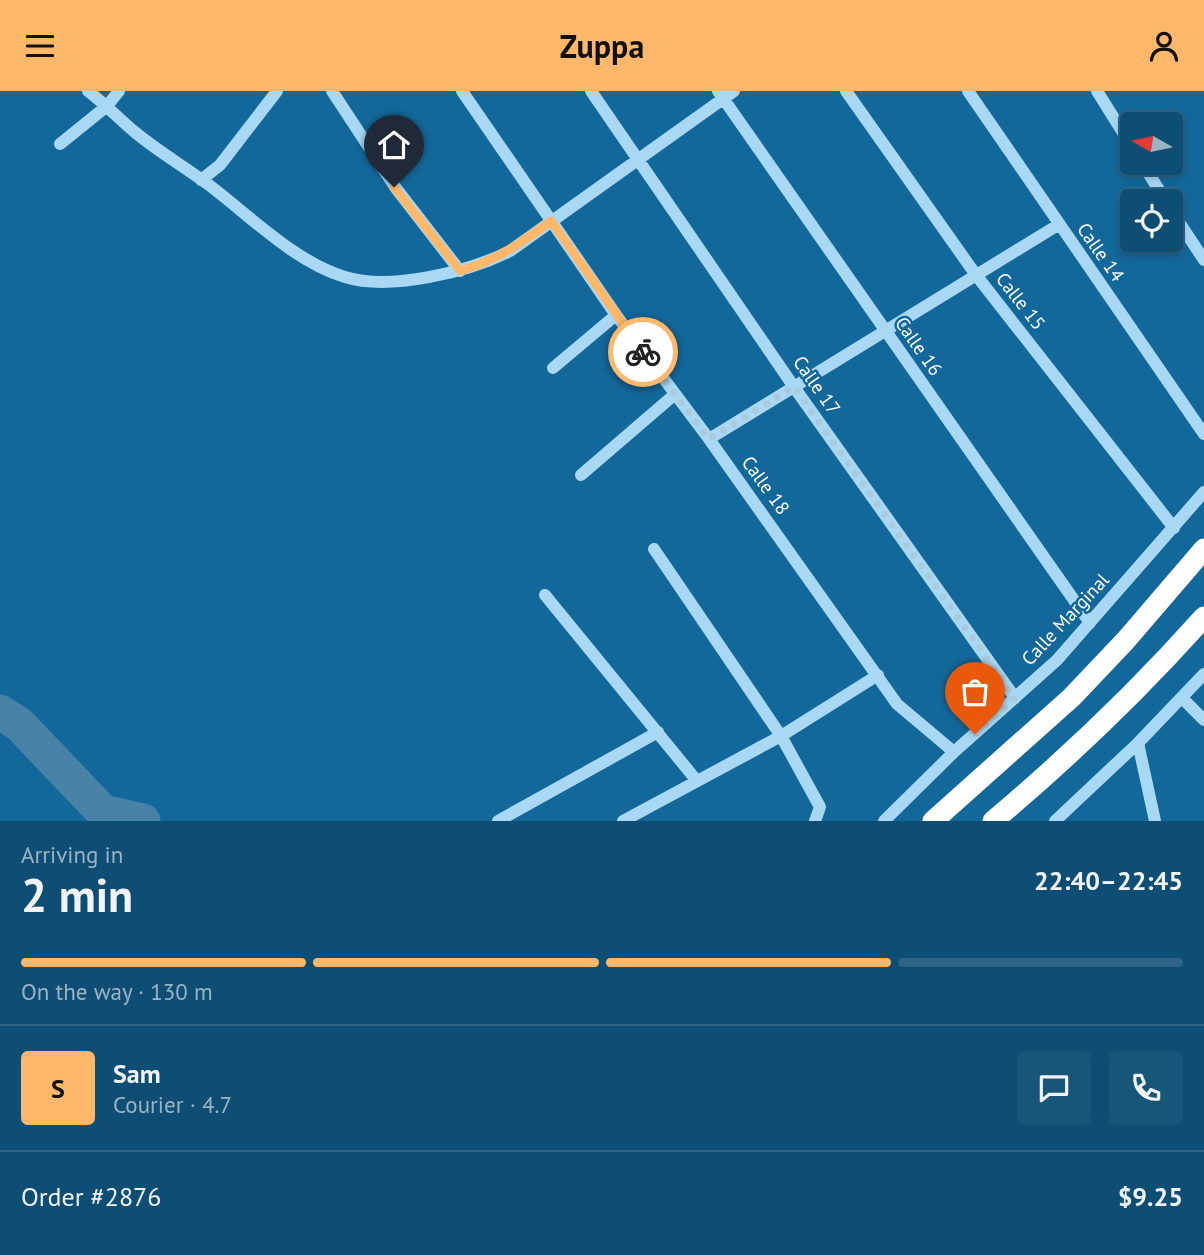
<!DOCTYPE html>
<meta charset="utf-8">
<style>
body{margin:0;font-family:"PT Sans",sans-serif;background:#175579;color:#f1f3f6;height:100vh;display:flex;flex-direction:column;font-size:26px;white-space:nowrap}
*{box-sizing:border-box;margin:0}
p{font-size:23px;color:#9bb4c5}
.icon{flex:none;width:38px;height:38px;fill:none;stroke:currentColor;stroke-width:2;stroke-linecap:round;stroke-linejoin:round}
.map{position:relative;height:730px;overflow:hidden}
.details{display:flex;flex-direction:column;background:#0e4e74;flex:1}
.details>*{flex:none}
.needle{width:46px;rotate:279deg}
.fabs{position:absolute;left:1120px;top:21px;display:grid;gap:14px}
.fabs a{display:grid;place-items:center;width:63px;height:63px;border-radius:7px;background:#0e4e74;box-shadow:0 4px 10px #0003,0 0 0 2px #2e6586;font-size:35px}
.pin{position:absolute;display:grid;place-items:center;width:60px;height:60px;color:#fff;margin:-72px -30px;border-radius:50% 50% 50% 0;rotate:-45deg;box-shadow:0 0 7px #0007}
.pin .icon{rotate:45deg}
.courier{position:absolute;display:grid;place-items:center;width:70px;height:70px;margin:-35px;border:5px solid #ffb86a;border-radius:50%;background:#fff;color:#222;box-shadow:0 2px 9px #0007}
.head em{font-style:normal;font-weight:600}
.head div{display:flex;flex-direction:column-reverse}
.head{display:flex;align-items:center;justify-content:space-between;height:119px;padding:0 21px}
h1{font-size:46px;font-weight:600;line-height:52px}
.bar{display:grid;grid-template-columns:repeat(4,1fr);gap:10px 7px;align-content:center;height:84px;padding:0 21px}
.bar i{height:9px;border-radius:5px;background:#2e6586}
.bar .active{background:#ffb86a}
.bar p{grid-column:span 4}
.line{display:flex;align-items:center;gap:18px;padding:0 21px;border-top:2px solid #2e6586}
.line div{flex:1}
.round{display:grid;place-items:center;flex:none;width:74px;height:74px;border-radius:7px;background:#175579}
header{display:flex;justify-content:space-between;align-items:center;height:91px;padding:0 21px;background:#ffb86a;color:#111;font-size:32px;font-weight:600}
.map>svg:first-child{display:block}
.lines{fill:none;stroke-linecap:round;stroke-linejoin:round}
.river{stroke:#4883a7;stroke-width:35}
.minor{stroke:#a8d8f4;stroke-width:12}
.highway{stroke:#fff;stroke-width:21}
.done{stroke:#accadc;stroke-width:7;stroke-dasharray:0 12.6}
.route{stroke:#ffb86a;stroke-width:9}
.labels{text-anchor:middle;stroke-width:5;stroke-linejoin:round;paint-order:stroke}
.street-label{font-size:19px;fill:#fff;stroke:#13689b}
</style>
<header><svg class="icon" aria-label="menu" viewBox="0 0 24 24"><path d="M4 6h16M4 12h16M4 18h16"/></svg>Zuppa<svg class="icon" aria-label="person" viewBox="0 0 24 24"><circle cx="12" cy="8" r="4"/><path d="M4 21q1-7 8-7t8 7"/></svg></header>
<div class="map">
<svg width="1204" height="730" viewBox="0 0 1204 730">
<rect width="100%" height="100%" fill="#13689b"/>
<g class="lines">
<!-- river -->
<path class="river" d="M0 621 19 633 103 721 143 730"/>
<!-- minor -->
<path class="minor" d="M88 0C105 13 119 28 136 42 159 61 185 76 209 94 250 125 295 171 345 186 390 200 468 181 510 160L734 0
M332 0 395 96 460 180
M462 0 616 224 709 348 897 613 954 661
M591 0 794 296 1015 607
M718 0 1090 532
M846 0 976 184 1174 437
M968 0 1204 343
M1097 0 1132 56
M60 53 107 15 119 0
M1142 72 1166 110
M201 89 220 74 277 0
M1171 119 1204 169
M553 277 616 224
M709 348 1058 134
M581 384 674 304
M654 458 781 645 820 716 815 730
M545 504 697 690
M1182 607 1204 629
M1138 652 1155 730
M498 730 658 641
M623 730 781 645 878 584
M884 730 954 661 1057 569 1204 401
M1055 730 1138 652 1204 583"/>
<!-- highway -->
<path class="highway" d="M933 730 1072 606 1126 549 1204 458
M993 730C1068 667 1139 599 1204 526"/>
</g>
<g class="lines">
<!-- done -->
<path class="done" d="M643 261 709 348 794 296 1015 607 975 643"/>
<!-- route -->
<path class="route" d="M394 96 460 180C499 168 519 153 551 130L643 261"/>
</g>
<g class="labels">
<!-- street labels -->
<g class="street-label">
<text transform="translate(1101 161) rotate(55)" y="7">Calle 14</text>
<text transform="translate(1021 210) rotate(52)" y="7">Calle 15</text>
<text transform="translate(919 255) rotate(55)" y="7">Calle 16</text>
<text transform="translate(817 294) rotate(55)" y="7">Calle 17</text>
<text transform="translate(766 394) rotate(54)" y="7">Calle 18</text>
<text transform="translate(1065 528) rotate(-47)" y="7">Calle Marginal</text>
</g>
</g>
</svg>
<div class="fabs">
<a><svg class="needle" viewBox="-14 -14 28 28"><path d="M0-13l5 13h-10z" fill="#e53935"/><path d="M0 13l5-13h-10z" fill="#9bb4c5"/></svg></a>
<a><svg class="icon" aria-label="locate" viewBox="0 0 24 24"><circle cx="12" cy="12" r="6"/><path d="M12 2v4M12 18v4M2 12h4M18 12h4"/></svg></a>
</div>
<div class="pin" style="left:975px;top:643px;background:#ea580c"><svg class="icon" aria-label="bag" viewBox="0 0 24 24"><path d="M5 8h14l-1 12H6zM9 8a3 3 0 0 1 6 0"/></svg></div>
<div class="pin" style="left:394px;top:96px;background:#1f2937"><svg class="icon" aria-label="home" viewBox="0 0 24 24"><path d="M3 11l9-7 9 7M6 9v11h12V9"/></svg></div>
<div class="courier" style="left:643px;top:261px"><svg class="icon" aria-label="bike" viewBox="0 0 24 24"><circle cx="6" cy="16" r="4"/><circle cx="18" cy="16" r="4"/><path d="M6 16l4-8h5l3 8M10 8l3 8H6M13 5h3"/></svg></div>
</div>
<section class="details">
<div class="head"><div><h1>2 min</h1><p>Arriving in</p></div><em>22:40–22:45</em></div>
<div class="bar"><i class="active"></i><i class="active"></i><i class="active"></i><i></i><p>On the way · 130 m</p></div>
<div class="line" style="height:126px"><b class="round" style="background:#ffb86a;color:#111">S</b><div><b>Sam</b><p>Courier · 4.7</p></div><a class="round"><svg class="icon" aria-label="chat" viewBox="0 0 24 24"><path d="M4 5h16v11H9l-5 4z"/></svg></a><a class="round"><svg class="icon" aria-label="phone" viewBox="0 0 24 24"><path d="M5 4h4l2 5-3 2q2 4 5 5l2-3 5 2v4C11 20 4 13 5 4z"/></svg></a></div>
<div class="line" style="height:91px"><div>Order #2876</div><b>$9.25</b></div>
</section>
